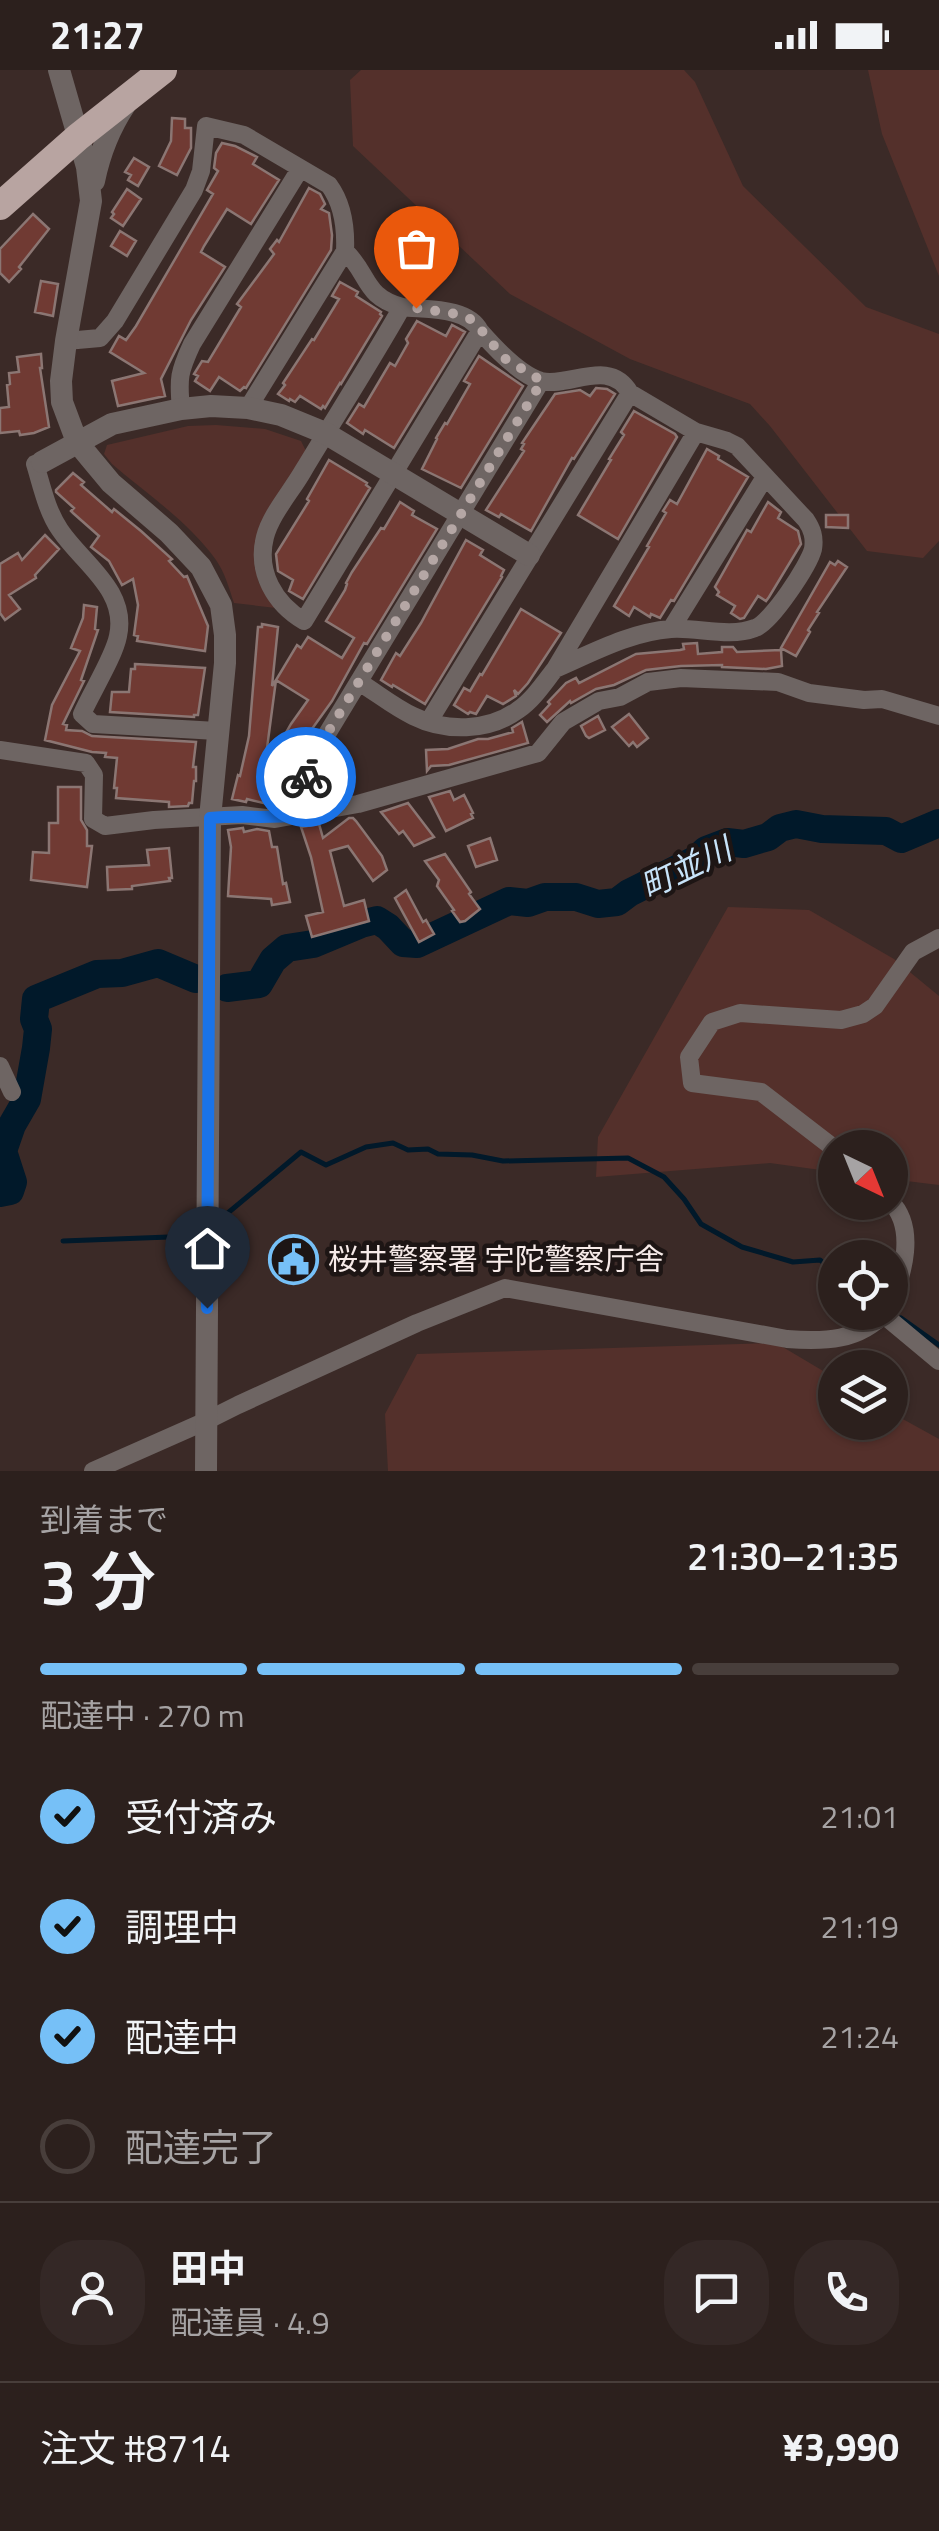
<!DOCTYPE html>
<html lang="ja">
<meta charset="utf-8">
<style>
body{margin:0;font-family:"Titillium Web","Noto Sans JP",sans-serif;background:#342826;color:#f1f3f6;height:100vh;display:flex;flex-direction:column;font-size:38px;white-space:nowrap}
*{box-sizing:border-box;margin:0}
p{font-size:32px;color:#a6a3a4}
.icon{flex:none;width:55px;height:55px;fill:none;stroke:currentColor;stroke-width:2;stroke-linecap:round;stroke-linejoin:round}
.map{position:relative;height:1401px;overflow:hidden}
.side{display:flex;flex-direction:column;background:#2c201d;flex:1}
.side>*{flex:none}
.needle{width:65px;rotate:137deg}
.fabs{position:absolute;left:818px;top:1060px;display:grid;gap:20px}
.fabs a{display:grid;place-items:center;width:90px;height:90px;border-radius:50%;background:#2c201d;box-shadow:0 2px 8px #0004,0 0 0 2px #483e3b;font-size:50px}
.pin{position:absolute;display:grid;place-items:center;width:85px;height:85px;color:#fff;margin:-102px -42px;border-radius:50% 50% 50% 0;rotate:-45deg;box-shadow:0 0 10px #0007}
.pin .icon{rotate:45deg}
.courier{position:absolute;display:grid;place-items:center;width:100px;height:100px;margin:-50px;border:8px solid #1a73e8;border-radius:50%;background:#fff;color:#222;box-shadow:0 2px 12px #0007}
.summary em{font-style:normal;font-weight:600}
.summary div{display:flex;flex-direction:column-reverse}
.summary{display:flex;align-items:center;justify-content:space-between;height:170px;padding:0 40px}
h1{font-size:65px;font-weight:600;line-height:75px}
.bar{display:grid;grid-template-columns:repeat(4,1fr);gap:15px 10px;align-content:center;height:120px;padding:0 40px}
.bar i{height:12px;border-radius:8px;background:#483e3b}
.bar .on{background:#76c0f7}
.bar p{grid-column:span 4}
.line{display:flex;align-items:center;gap:25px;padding:0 40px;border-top:2px solid #483e3b}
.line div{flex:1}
.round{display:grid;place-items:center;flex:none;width:105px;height:105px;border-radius:40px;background:#342826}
ol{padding:0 40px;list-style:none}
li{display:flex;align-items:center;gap:30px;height:110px}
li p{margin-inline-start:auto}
li .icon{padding:10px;border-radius:50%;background:#76c0f7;color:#111;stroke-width:4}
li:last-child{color:#a6a3a4}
li i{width:55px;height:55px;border:5px solid #483e3b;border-radius:50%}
.status{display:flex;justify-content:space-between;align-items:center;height:70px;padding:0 50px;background:#2c201d;direction:ltr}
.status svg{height:28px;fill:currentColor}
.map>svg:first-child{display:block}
.green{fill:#54302b}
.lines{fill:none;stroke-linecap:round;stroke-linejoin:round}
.stream{stroke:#01192a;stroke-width:5}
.river{stroke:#01192a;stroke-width:28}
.building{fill:#703a33;stroke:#8b7673;stroke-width:2.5}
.minor{stroke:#6e6563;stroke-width:18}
.tertiary{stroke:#6e6563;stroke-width:22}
.trunk{stroke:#b8a4a1;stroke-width:28}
.done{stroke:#b5a7a5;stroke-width:10;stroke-dasharray:0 18}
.route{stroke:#1a73e8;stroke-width:12}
.labels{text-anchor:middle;stroke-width:9;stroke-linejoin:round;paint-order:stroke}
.poi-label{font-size:30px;fill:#f7ebe9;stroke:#1d1514;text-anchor:start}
.water-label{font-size:32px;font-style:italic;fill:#c7e3f9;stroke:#1d1514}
</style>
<div class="status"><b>21:27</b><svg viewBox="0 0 49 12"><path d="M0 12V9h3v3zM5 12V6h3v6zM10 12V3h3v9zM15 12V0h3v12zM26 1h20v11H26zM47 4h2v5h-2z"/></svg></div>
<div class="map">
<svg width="939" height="1401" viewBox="0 0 939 1401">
<rect width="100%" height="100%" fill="#3b2a27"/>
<!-- green -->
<path class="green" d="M361 0H684L695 12 743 116 866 237 939 264V471L923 488 867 481 770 356 750 334 630 289 510 224 353 76 350 10Z
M868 0H939V206L882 64Z
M216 355 265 359 301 371 306 381 255 497 259 513 276 538 234 533C229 518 225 503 216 490 189 452 147 424 112 394L104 384 107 375 188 356Z
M728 837 809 840 894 889 939 926V1115L890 1109V1078H835V1102L770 1093 596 1107 598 1067Z
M776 1273 835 1308V1352H890V1342L939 1369V1401H388L385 1344 417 1284Z"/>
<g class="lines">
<!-- stream -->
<path class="stream" d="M223 1147 301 1082 326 1095 366 1077 393 1073 408 1080 428 1079 438 1084 472 1085 503 1091 628 1088 664 1107 684 1129 701 1154 742 1177 793 1192 820 1190 835 1201
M63 1171 169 1167
M901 1248 939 1275"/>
<!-- river -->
<path class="river" d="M227 918 259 914 273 890 287 878 313 874 361 854 377 850 388 857 403 873 417 874 509 831 528 833 545 827H576L598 834 617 832 629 823 695 790 706 780 727 772 744 774 768 767 780 758 796 754 822 759 886 761 901 769 939 753
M0 1123 10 1121 13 1112 3 1081 12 1055 27 1029 36 978 38 959 34 949 36 929 97 904 122 903 158 893 196 909"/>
</g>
<!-- building -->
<path class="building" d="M172 48 185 49V58H191V78L177 105 159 96 171 71Z
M222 73 235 76 257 87 253 94 279 110 251 154 227 139 204 176 201 182 225 197 191 250 161 309 165 326 118 336 112 311 144 303 110 282 119 266 126 270 136 256 213 124 207 120 218 101 214 98 216 83Z
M134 88 149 97 138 116 128 110 131 105 125 102Z
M309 118 320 124 325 134 321 139 329 143 332 165 331 180 246 318 244 317 240 321 219 307 210 321 195 311 198 306 194 304 202 291 208 292 241 237 237 234 274 184 270 179 277 170 279 172Z
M127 119 141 129 123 156 111 148 114 144 112 142Z
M33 144 49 159 19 197 21 199 9 212 0 203V179Z
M120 161 136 171 127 186 111 176Z
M41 211 58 214 53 246 35 242Z
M340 212 358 222 356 226 381 242 380 244 382 246 341 314 340 313 325 338 323 336 321 339 300 326 295 332 290 329 289 331 278 324 285 315 283 313 312 269 314 270 339 229 332 226Z
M417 251 446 266 452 255 465 262 394 378 365 360 363 364 347 353 359 334 364 337 390 293 395 296 408 273 406 269Z
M41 284 42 298H40L49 357 34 363 20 365 19 361 0 363V338L9 337 7 315 10 314 9 303 19 302 17 287Z
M479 286 523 316 461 418 422 399 437 369 436 368 445 353 447 354 470 314 464 311Z
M596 318 607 319 615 324 574 389 572 388 531 461 501 444 499 447 486 440 524 381 521 379 524 374 522 373 555 324 580 320 590 326Z
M634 341 675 364 677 367 618 469 578 445 609 393 611 390 609 389 624 365 621 362Z
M707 379 719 386 718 389 748 407 674 531 671 530 660 548 651 544 650 547 634 537 629 546 614 536 649 477 647 476 666 443 663 441 670 430 677 434Z
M329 390 367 413 366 415 370 418 303 529 289 521 293 510 278 501 276 484 309 431 307 429Z
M73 403 84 412 81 415 112 442 114 439 141 461 172 489 169 491 184 507 187 506 208 556 205 581 137 571 138 566 134 565 138 535 133 509 122 515 109 491 91 477 99 466 73 443 71 441 74 438 56 422V420Z
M400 432 414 441 412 445 437 459 367 574 364 573 332 631 304 670 308 672 301 682 293 709H290L284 735 276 736 247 729 246 732 232 729 238 705 240 706 249 666 258 557H262V554L278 557 272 616 276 610 264 701 291 654 308 630 276 610 297 575 301 578 308 567 342 588 354 568 326 551 345 520 347 514 346 513 352 502 381 458 384 459Z
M768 432 781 442 778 448 798 461 801 474 769 527 766 531 758 526 744 548 740 549 731 543 735 536 717 525 719 522 715 517 747 460 751 462Z
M826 445H848V458L826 457Z
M45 465 59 479 35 505 36 508 9 525 20 539 5 550 0 543V494L18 483 22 490Z
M466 470 483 480 480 485 504 500 501 506 502 507 425 634 393 615 392 617 381 610 396 583 400 586 421 553Z
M838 491 847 497 817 542 819 543 808 560 810 562 796 586 781 578 830 492 835 495Z
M84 535 97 537 95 559 98 560 81 610 84 611 63 654 67 655 66 660 82 661 92 666 196 672 193 697H196V711H194L192 733H189L188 736 169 737V732L116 728 117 718H114L117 688 105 687 106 683 92 682 45 670 52 635 80 581 71 578 83 548Z
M521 539 561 563 528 613 518 624 514 620 516 626 503 634 487 626 476 644 470 642 468 644 454 635 464 618 470 621 480 604 482 605Z
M697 573 698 584 722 582V577H733L737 582 781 580 782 596 766 599 722 597V595L681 596 646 600 614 615 596 619 571 633 570 631 547 652 540 645 550 634 548 632 566 613 576 608 579 613 636 584 680 580 684 579 683 574Z
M135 594 205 598 198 645H194V647L110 642 112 622H129L131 599H135Z
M629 644 648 668 637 677 633 672 629 676 612 657Z
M598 646 605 660 589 668 586 666 581 656Z
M522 652 528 673 449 695 431 696 427 701 426 680 448 679 478 669H488L513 662 512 658Z
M58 717H81V750L87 760V776H92L87 817 31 810 33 782 49 783V753H58Z
M450 721 454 730 464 725 473 743 471 744 473 748 446 761 429 727Z
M408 733 434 767 414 776 403 761 399 764 381 742Z
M349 748H353L356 751 382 786 387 800 373 811 348 776 330 781 344 836 364 830 369 851 312 867 306 846 323 842 311 787 301 757 319 754 323 768Z
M243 758 244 762 257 759 269 761 272 777H277L283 814 286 813 290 832 272 835 271 829 228 826 231 777 228 760Z
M490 768 497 790 476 797 468 776Z
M169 778 172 808H169L170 811 132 816V819L108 820 107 797 149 795 147 780Z
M445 784 471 822 469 824 480 839 465 851 460 852 452 841 454 840 437 816 439 810 425 791Z
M406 820 423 852 426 850 434 864 419 872 395 828Z"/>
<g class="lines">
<!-- minor -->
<path class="minor" d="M402 237C427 240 468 237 480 261
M66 271 100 268 115 251 194 120 201 101 206 56 244 65 329 115C343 134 346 159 345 181
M248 338 345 181C370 205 363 226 402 237 371 292 336 346 303 401 291 422 271 444 265 467 256 502 275 534 304 551L480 261C494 277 520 305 541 311 570 318 609 287 630 323L696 362 727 371 737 376 806 450C812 459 815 467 813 479 809 495 771 553 755 558 729 568 698 557 671 559 630 562 592 583 555 599
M181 339C178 308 179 302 192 274L300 99
M42 392 35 394C42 417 47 441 60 460 82 493 128 520 118 566 114 587 91 623 82 644L93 654 217 661
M671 559 765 407
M359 612C377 623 394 637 413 646 445 662 488 662 518 640 533 630 544 613 555 599L696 362
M429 651 630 323
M0 680 86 693 94 705 93 749 105 756 154 750 242 745 275 749 358 734 538 683 563 652 599 631 620 627 648 612 681 608 778 612 809 623 864 630 882 629 939 646
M300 745 306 705 313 687 541 311
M0 996 12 1022
M835 1079 761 1022 692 1013 689 987 712 952 740 943 841 950 863 944 875 936 913 882 939 868
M890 1131C917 1158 903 1205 890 1235
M885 1246 939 1291
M93 1401 206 1351 238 1335 417 1253 505 1218 787 1269C825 1272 859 1271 886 1242"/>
<!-- tertiary -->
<path class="tertiary" d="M59 0 87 97 91 131 66 271 61 311 62 332 77 372 91 389 111 413 169 463 201 497 221 535 225 565V593L210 748 206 1401
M94 111C100 82 109 59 125 35
M42 392 112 354 181 339 211 336 248 338 281 345 325 363 529 485"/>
<!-- trunk -->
<path class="trunk" d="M0 136 78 67 163 0"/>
</g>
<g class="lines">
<!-- done -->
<path class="done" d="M306 707 313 687 542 311 504 288 473 250 456 244 416 238"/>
<!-- route -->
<path class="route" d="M207 1238 210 748C240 745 270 749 300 745L306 707"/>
</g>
<!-- icons -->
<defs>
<symbol id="civic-ring" viewBox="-11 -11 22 22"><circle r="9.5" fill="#1d1514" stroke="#76c0f7" stroke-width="1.5"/><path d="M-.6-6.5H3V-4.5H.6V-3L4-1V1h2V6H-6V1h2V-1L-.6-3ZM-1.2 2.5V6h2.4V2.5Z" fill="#76c0f7"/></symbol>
</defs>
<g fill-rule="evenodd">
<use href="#civic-ring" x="266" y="1162" width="55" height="55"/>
</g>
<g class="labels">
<!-- poi labels -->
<g class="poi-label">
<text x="328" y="1200">桜井警察署 宇陀警察庁舎</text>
</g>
<!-- water labels -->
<g class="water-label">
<text transform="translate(686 798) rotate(-26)" y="11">町並川</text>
</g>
</g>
</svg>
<div class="fabs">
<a><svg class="needle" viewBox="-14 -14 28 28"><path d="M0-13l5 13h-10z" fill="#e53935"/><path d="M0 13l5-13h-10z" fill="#a6a3a4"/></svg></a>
<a><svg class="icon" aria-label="locate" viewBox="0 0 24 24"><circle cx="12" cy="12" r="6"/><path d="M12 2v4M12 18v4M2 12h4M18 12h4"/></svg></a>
<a><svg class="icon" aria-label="layers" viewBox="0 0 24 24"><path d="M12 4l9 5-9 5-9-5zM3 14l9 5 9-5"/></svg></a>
</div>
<div class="pin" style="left:416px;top:238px;background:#ea580c"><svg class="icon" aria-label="bag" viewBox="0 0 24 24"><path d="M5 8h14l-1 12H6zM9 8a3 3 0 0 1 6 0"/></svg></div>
<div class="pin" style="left:207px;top:1238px;background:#1f2937"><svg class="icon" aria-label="home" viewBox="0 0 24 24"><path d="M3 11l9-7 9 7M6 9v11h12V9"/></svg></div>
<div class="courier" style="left:306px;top:707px"><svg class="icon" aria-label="bike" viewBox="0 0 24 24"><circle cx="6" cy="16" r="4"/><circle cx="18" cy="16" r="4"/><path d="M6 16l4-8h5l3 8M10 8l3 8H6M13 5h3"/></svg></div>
</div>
<section class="side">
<div class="summary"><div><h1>3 分</h1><p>到着まで</p></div><em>21:30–21:35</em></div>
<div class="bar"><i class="on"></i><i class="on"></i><i class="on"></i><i></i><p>配達中 · 270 m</p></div>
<ol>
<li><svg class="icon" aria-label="check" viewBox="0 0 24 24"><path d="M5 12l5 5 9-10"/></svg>受付済み<p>21:01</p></li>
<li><svg class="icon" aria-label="check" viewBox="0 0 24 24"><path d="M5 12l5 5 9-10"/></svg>調理中<p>21:19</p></li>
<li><svg class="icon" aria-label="check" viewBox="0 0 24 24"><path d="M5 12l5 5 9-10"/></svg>配達中<p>21:24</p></li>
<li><i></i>配達完了</li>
</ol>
<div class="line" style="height:180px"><a class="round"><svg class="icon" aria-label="person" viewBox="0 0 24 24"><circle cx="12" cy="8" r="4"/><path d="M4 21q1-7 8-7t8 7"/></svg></a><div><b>田中</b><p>配達員 · 4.9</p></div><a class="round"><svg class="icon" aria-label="chat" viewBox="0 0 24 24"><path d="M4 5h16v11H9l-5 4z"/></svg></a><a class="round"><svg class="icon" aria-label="phone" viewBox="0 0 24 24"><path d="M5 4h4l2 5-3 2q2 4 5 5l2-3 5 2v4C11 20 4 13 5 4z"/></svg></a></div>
<div class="line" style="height:130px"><div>注文 #8714</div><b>¥3,990</b></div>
</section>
